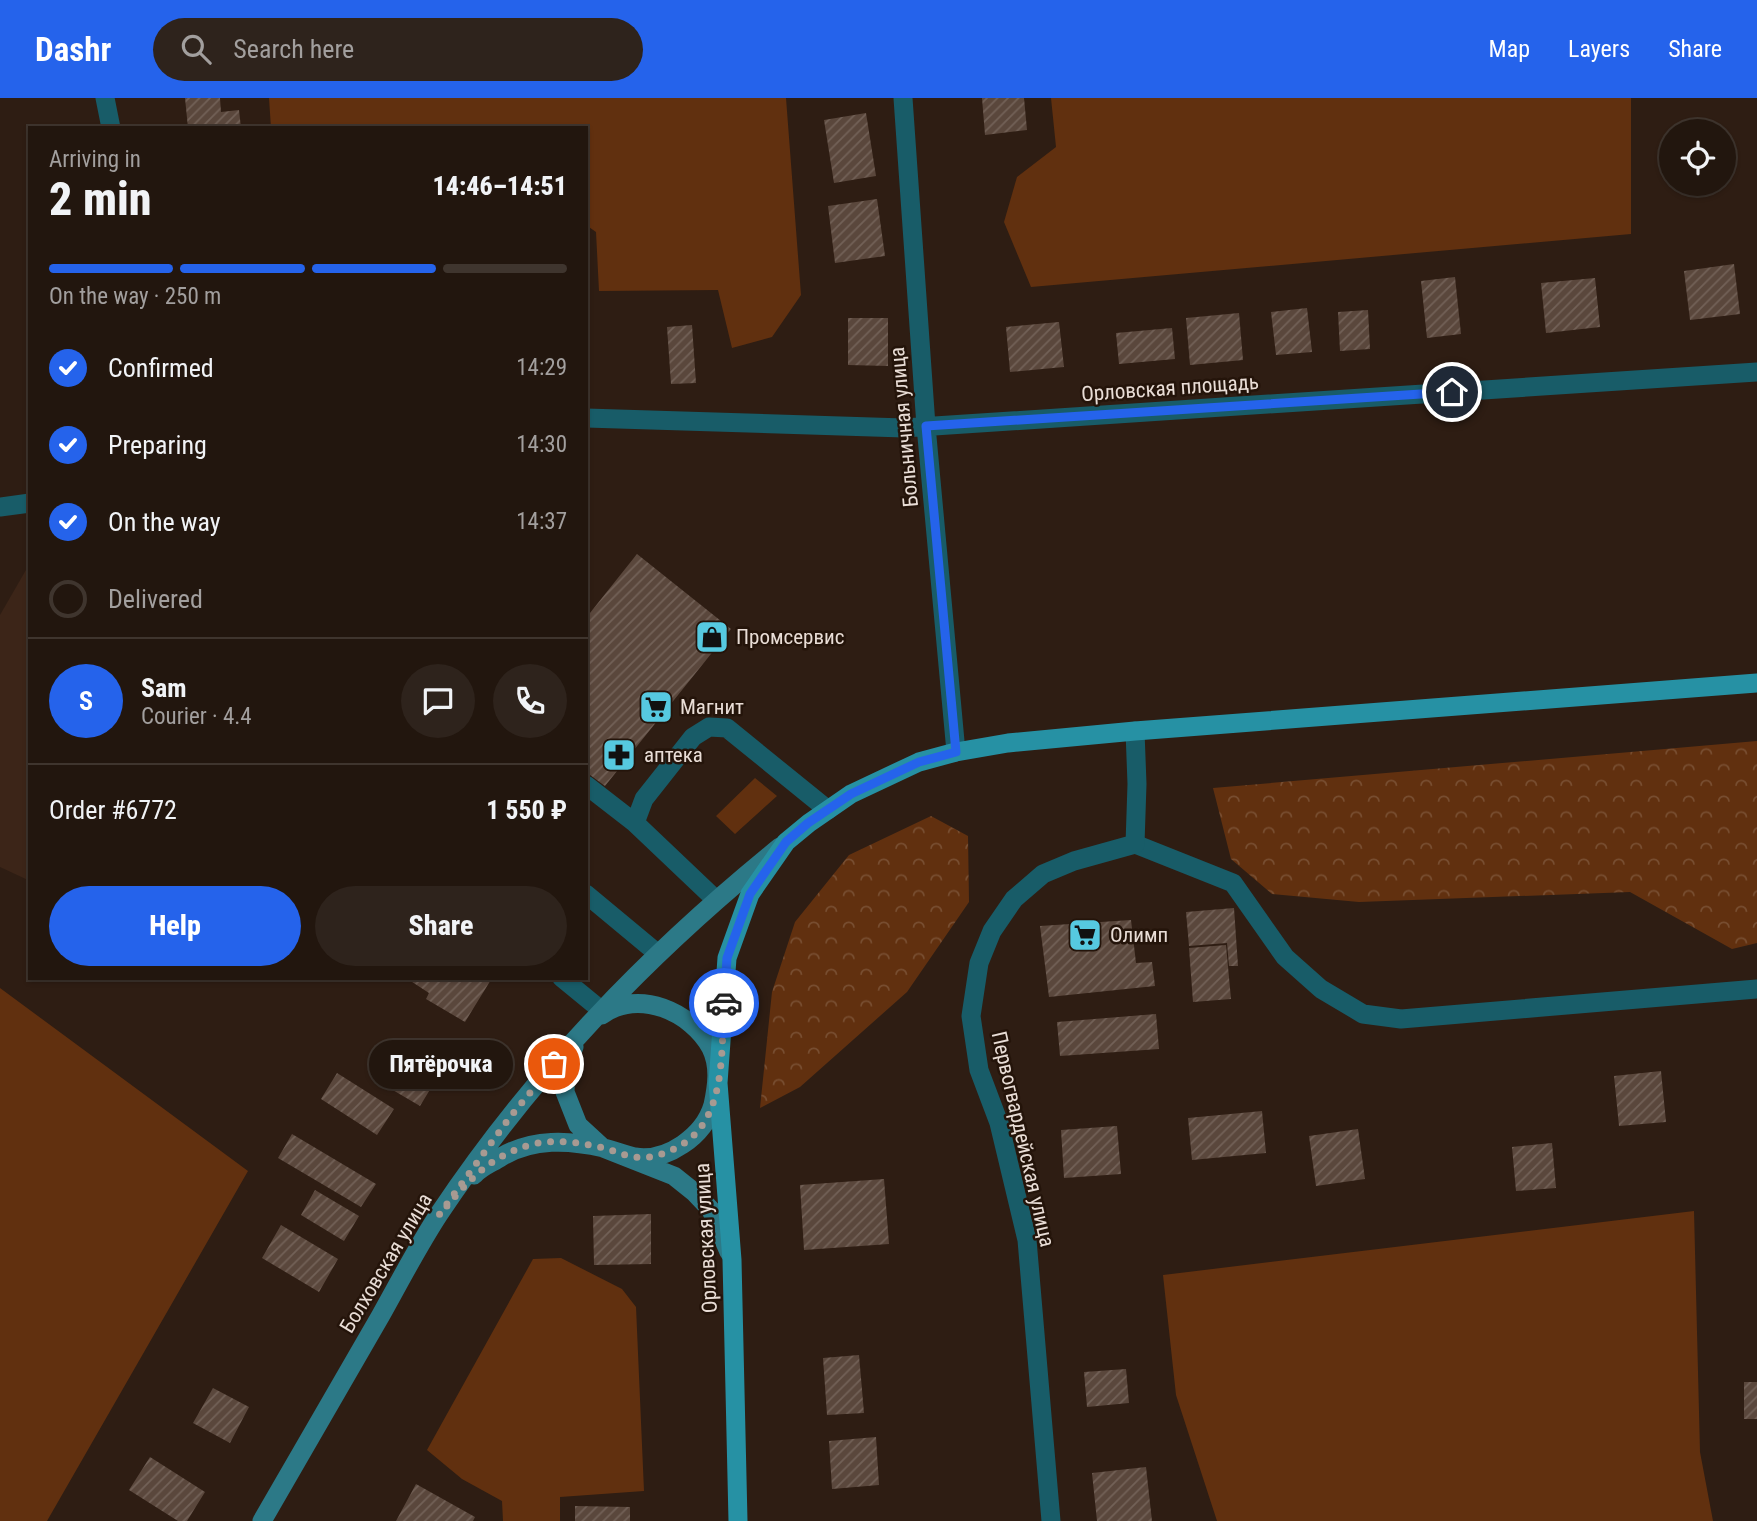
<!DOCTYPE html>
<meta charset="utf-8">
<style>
body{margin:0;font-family:"Roboto Condensed",sans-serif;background:#2e231c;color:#f1f3f6;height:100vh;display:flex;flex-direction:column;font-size:26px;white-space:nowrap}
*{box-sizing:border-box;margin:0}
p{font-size:23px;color:#a29f9e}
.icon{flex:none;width:38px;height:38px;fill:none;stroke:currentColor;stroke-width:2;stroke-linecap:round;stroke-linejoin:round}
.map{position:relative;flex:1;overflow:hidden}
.sheet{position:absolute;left:28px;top:28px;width:560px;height:854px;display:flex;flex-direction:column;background:#22160e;border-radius:0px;box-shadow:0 2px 5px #0004,0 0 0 2px #3f352e}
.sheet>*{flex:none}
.controls{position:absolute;left:1659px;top:21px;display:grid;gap:14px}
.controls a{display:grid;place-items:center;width:77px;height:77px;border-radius:50%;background:#22160e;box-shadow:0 2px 5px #0004,0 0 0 2px #3f352e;font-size:35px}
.pin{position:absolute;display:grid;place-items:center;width:60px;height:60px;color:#fff;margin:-30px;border:4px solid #fff;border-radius:50%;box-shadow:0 2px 7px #0007}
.courier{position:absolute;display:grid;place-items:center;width:70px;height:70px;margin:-35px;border:5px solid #2563eb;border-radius:50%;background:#fff;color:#222;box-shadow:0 2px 9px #0007}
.bubble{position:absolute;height:49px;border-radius:24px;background:#22160e;box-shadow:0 2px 5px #0004,0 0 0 2px #3f352e;font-size:23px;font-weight:800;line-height:49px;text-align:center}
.headline em{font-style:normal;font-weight:800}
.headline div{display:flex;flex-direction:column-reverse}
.headline{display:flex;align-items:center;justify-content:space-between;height:119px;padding:0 21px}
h1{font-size:46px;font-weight:800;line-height:52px}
.bar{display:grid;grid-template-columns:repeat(4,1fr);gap:10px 7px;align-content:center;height:84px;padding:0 21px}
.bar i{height:9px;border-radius:5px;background:#3f352e}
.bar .current{background:#2563eb}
.bar p{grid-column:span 4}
.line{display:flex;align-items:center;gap:18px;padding:0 21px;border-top:2px solid #3f352e}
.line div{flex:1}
.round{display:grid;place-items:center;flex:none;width:74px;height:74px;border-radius:37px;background:#2e231c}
ol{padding:0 21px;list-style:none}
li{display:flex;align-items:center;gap:21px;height:77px}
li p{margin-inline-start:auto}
li .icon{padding:7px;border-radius:50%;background:#2563eb;color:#fff;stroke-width:4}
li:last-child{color:#a29f9e}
li i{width:38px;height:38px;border:4px solid #3f352e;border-radius:50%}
.action{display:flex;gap:14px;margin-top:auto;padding:14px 21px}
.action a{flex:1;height:80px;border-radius:42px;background:#2563eb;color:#fff;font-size:28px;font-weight:800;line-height:80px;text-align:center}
.action a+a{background:#2e231c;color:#f1f3f6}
header{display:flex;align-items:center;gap:42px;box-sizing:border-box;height:98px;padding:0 35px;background:#2563eb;color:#fff}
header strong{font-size:33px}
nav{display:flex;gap:38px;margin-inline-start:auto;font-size:24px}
.search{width:490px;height:63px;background:#2e231c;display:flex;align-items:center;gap:18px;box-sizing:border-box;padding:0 24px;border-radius:38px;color:#a29f9e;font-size:26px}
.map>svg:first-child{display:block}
.built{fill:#3c2518}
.green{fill:#61300f}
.forest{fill:url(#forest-crowns)}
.building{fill:url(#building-hatch)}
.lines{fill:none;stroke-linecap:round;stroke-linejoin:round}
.service{stroke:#185c68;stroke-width:19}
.minor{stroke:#185c68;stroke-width:19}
.secondary{stroke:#2c7987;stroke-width:19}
.primary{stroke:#2691a4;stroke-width:19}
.done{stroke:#a89a92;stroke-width:7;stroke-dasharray:0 12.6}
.route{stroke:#2563eb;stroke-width:9}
.labels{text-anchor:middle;stroke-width:5;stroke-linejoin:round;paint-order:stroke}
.street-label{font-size:21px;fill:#e9ddd6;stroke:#24140a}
.poi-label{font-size:21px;fill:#e9ddd6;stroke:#24140a;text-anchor:start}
</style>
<header>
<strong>Dashr</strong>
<div class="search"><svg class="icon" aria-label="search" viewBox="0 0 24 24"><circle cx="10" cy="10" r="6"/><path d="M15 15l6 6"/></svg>Search here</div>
<nav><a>Map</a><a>Layers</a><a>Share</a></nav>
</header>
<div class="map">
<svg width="1757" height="1423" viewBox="0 0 1757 1423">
<defs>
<pattern id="forest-crowns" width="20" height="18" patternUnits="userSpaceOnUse" patternTransform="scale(1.75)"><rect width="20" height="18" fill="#61300f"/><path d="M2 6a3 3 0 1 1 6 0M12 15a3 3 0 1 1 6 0" fill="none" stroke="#784e31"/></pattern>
<pattern id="building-hatch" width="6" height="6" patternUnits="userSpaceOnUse" patternTransform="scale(1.75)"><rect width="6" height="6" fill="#5a473c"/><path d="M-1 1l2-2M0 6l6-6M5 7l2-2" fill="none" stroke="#726157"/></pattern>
</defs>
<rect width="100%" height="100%" fill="#2e1d13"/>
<!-- built -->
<path class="built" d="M30 465V783L0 769V517Z"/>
<!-- green -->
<path class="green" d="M269 0H786L801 197 772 239 732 250 718 192 599 193 596 134 586 127V30H271Z
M1051 0H1631V136L1031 189 1004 124 1017 79 1056 49Z
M755 680 777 698 735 736 716 718Z
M0 890 248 1073 47 1423H0Z
M1694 1113 1700 1354 1713 1423H1217L1176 1297 1163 1177Z
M561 1160 622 1191 636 1209 644 1393 560 1399V1423H503L502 1403 462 1381 427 1352 533 1161Z"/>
<!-- forest -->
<path class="forest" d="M1757 643V845L1732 851 1630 794 1359 804 1272 796 1231 761 1213 690Z
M931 718 968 738 969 804 907 894 800 989 760 1010 772 894 795 824 849 757Z"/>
<!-- building -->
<path class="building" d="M185 0H220L221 14 239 12 241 30H188Z
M982 0H1024L1027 32 985 37Z
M866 15 876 78 834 85 824 22Z
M877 101 885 158 835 165 828 108Z
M1734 166 1740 216 1690 222 1684 173Z
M1455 179 1461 236 1427 240 1421 183Z
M1595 180 1600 229 1546 235 1541 185Z
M1307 210 1312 254 1276 257 1271 214Z
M1368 212 1370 251 1340 253 1338 214Z
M1239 215 1243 262 1190 267 1186 220Z
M848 220H888V268L848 267Z
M1059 224 1064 269 1010 274 1006 229Z
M692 227 696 285 671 286 667 229Z
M1172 230 1175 261 1119 266 1116 235Z
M637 456 731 531 605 688 586 674V520Z
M1234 810 1238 868H1229L1227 845 1189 848 1186 814Z
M1131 822 1136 865 1152 864 1155 888 1049 899 1040 828Z
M1226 847 1231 901 1193 904 1189 850Z
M406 880H492L465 924 426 901 429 895Z
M1156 916 1159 951 1060 958 1057 924Z
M391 952 437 980 420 1008 374 981Z
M1661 973 1666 1024 1619 1028 1614 978Z
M337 975 394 1011 377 1037 321 1001Z
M1262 1013 1266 1055 1192 1062 1188 1020Z
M1117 1028 1121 1076 1064 1080 1061 1032Z
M1358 1031 1365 1081 1316 1088 1309 1038Z
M292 1036 376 1086 361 1109 278 1060Z
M1552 1045 1556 1090 1516 1093 1512 1049Z
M884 1081 889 1146 804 1152 800 1087Z
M315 1092 359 1118 344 1143 301 1117Z
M651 1116V1166L594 1167 593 1118Z
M281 1127 338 1161 319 1194 262 1160Z
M859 1257 864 1315 827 1317 823 1260Z
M1126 1271 1129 1305 1087 1309 1084 1274Z
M1744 1284H1757V1321H1744Z
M213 1290 249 1309 230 1345 193 1325Z
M876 1339 879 1387 832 1391 829 1343Z
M150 1359 205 1394 187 1423H178L129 1392Z
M1146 1369 1152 1423H1097L1092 1375Z
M416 1386 475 1419 473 1423H396Z
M575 1408 630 1409V1423H575Z"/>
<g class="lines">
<!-- service -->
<path class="service" d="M586 687 635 725
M1135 746 1233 785 1285 859 1321 891 1363 916 1401 921 1757 891
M586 796 657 855
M715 801 635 725 644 701 693 639 709 629 727 630 828 712
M562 880 601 912"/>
<!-- minor -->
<path class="minor" d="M105 0 111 30
M903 0 926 328 956 654
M586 320 904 330 1757 274
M0 409 30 405
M1051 1423 1027 1142 999 1025 979 972 971 918 979 865 992 833 1014 801 1043 776 1074 763 1135 746 1137 686 1135 633"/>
<!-- secondary -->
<path class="secondary" d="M574 949 566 965 565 994 578 1027 603 1050 674 1078 694 1094 711 1112 729 1154
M474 1077C481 1069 492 1065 501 1059 533 1040 569 1042 604 1050 614 1052 624 1057 635 1059 667 1064 704 1038 713 1007 717 988 720 968 711 950 692 914 638 890 602 917
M262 1423C302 1354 341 1286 381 1217 400 1183 418 1148 439 1116 534 974 648 856 780 749"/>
<!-- primary -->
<path class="primary" d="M738 1423 732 1162 718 985 727 860 750 796 786 744 809 725 851 696 919 664 956 654 1008 645 1135 633 1757 585"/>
</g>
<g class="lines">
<!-- done -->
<path class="done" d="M554 966 510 1019 439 1117C467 1085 487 1059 530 1047 554 1040 581 1045 604 1050 615 1053 625 1058 635 1059 650 1061 664 1056 676 1050 727 1025 721 954 724 905"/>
<!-- route -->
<path class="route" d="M724 905 727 860 750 796 786 744 808 725 851 696 919 664 956 654 926 328 1452 294"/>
</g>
<!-- icons -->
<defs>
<symbol id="shop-square" viewBox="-11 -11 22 22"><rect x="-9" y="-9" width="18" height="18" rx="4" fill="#56c9e0" stroke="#24140a"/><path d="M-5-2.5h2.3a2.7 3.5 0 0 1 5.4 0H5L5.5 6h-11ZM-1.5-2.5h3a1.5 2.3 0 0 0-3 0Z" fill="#111"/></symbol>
<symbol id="supermarket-square" viewBox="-11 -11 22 22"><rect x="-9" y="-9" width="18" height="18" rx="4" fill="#56c9e0" stroke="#24140a"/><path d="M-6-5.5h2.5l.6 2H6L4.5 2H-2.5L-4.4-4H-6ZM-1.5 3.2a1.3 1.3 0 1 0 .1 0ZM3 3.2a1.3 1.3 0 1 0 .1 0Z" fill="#111"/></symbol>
<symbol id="pharmacy-square" viewBox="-11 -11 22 22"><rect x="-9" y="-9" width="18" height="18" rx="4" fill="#56c9e0" stroke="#24140a"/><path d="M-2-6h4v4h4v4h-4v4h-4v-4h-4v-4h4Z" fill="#111"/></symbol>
</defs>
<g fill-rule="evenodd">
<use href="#shop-square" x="693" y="520" width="38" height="38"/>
<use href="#supermarket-square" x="637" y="590" width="38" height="38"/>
<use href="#pharmacy-square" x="600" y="638" width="38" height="38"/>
<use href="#supermarket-square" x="1066" y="818" width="38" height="38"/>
</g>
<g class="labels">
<!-- street labels -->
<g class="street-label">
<text transform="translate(1170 290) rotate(-4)" y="7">Орловская площадь</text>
<text transform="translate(904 329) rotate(-95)" y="7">Больничная улица</text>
<text transform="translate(1023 1041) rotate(77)" y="7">Первогвардейская улица</text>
<text transform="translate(706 1140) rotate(-93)" y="7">Орловская улица</text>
<text transform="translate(386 1165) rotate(-59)" y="7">Болховская улица</text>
</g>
<!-- poi labels -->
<g class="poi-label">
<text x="736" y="546">Промсервис</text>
<text x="680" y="616">Магнит</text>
<text x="644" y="664">аптека</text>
<text x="1110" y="844">Олимп</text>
</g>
</g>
</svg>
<div class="controls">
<a><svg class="icon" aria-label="locate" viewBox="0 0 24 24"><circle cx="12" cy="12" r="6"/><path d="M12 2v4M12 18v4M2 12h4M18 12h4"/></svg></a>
</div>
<div class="pin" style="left:554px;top:966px;background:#ea580c"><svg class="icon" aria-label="bag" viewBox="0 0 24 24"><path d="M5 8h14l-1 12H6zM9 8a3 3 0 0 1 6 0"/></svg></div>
<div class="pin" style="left:1452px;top:294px;background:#1f2937"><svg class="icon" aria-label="home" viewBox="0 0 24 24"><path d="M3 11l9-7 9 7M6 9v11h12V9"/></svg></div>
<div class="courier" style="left:724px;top:905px"><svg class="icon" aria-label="car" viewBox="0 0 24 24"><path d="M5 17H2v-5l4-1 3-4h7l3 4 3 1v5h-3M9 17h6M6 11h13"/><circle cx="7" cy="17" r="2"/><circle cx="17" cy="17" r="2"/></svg></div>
<div class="bubble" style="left:369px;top:942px;width:144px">Пятёрочка</div>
<section class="sheet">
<div class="headline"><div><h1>2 min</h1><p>Arriving in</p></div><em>14:46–14:51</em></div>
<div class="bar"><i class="current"></i><i class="current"></i><i class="current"></i><i></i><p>On the way · 250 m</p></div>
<ol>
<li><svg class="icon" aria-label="check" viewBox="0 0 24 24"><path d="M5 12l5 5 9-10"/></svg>Confirmed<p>14:29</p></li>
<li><svg class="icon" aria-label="check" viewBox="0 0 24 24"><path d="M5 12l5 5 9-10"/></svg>Preparing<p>14:30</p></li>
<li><svg class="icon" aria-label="check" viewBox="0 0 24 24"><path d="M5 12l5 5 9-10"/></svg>On the way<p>14:37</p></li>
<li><i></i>Delivered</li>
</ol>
<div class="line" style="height:126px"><b class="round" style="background:#2563eb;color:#fff">S</b><div><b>Sam</b><p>Courier · 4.4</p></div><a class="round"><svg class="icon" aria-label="chat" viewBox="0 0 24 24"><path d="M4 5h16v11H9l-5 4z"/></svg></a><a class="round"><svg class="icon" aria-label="phone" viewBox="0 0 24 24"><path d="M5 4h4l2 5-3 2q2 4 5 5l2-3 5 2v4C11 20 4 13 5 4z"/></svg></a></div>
<div class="line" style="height:91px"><div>Order #6772</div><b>1 550 ₽</b></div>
<div class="action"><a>Help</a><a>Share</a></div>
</section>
</div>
